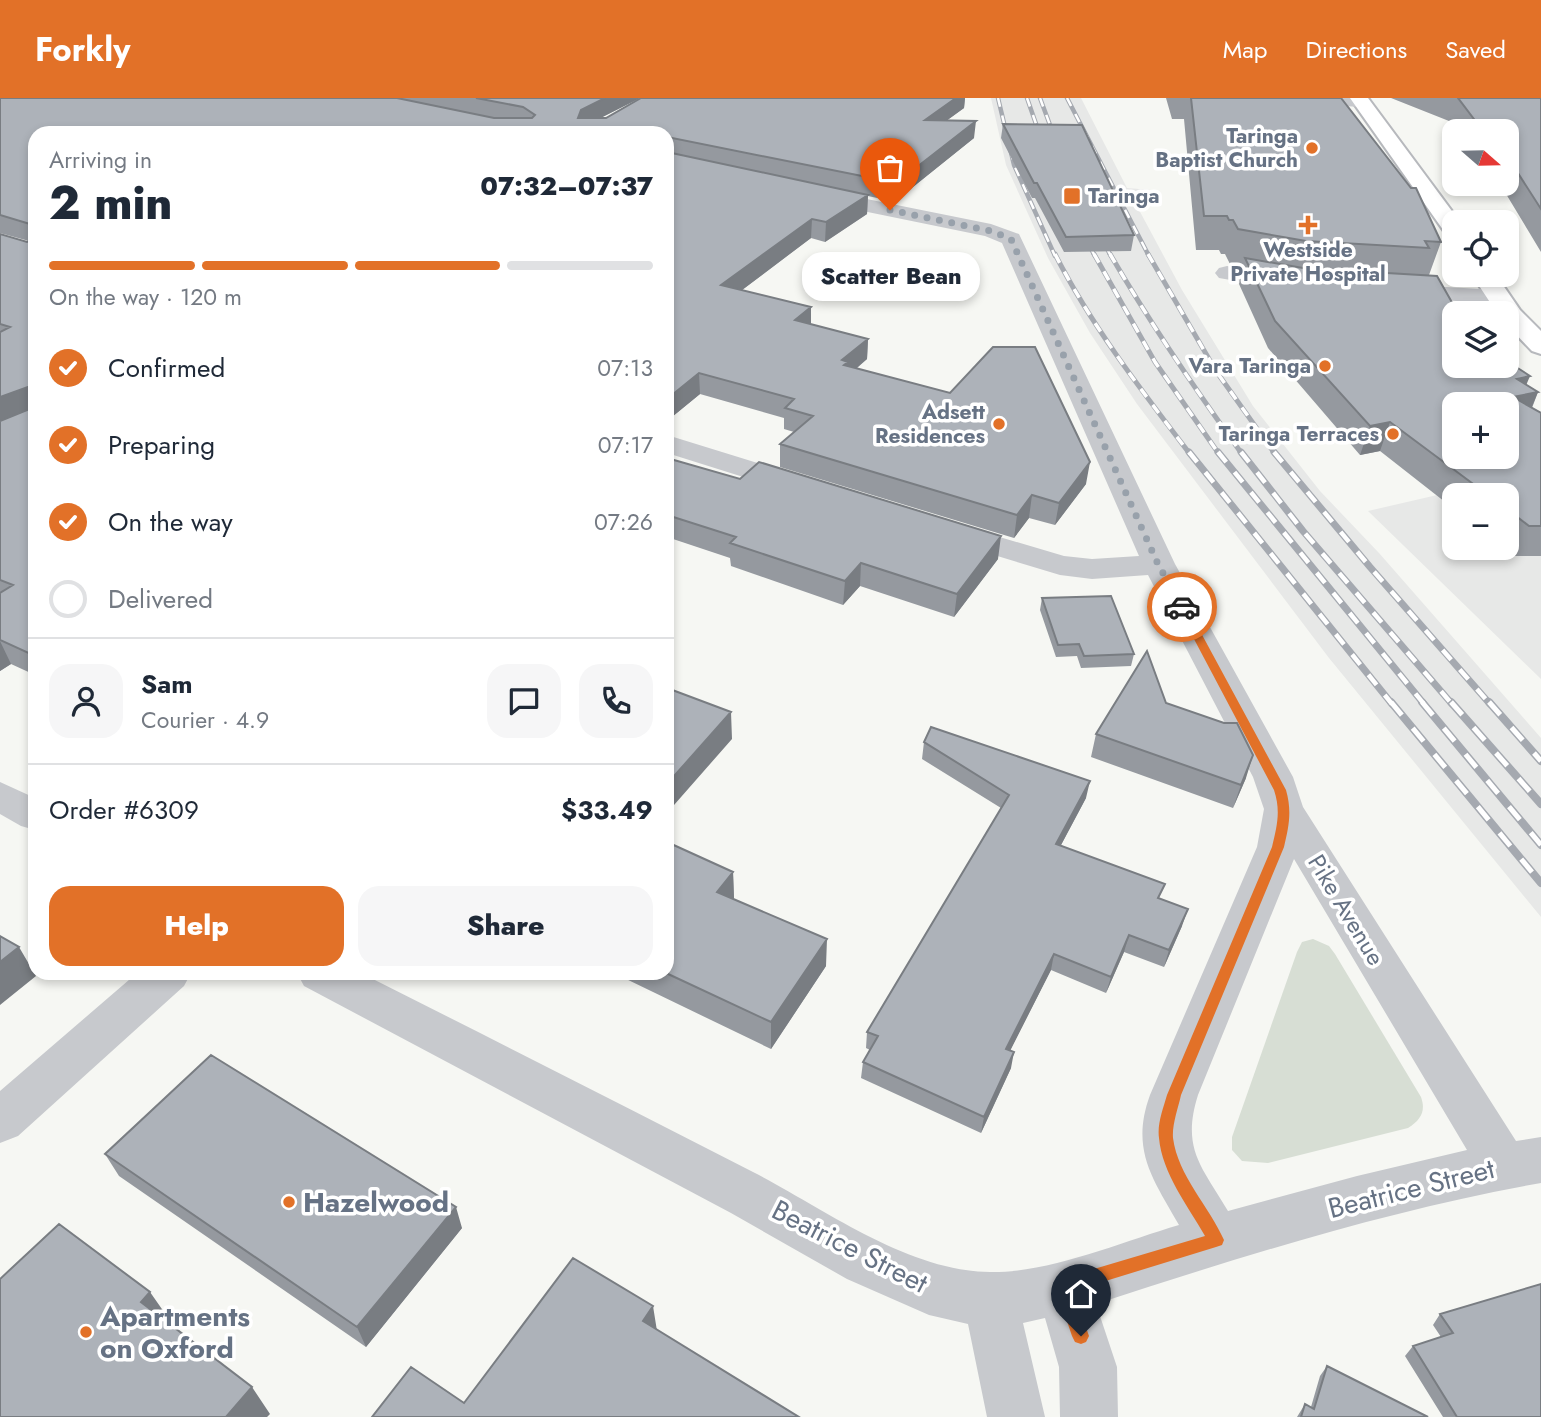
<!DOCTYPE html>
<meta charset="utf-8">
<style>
body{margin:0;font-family:Jost,sans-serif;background:#f6f6f7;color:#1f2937;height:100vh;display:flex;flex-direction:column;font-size:26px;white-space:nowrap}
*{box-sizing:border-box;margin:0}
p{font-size:23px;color:#747a83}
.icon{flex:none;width:38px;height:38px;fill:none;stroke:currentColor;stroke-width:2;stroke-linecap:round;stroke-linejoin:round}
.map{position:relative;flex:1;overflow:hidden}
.panel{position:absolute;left:28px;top:28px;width:646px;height:854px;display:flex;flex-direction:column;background:#fff;border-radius:21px;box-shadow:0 4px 10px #0003}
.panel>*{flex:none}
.needle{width:46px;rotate:110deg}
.buttons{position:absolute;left:1442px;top:21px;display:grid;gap:14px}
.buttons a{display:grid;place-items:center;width:77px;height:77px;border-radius:14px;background:#fff;box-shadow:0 4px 10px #0003;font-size:35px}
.pin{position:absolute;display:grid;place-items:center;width:60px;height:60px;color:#fff;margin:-72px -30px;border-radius:50% 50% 50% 0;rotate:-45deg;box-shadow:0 0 7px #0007}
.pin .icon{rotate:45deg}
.courier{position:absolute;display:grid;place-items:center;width:70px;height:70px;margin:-35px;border:5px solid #e27128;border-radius:50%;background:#fff;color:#222;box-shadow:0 2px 9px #0007}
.bubble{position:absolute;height:49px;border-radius:21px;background:#fff;box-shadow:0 4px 10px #0003;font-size:23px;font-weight:800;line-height:49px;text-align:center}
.headline em{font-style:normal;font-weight:800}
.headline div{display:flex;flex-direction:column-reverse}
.headline{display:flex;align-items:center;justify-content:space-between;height:119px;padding:0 21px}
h1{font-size:46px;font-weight:800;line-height:52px}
.bar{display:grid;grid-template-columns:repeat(4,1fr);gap:10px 7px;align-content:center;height:84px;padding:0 21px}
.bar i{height:9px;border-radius:5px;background:#e0e1e3}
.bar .on{background:#e27128}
.bar p{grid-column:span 4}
.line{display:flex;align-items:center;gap:18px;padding:0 21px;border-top:2px solid #e0e1e3}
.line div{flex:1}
.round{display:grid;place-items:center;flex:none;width:74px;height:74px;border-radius:21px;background:#f6f6f7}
ol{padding:0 21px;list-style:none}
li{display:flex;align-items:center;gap:21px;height:77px}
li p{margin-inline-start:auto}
li .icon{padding:7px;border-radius:50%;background:#e27128;color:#fff;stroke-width:4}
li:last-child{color:#747a83}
li i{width:38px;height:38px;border:4px solid #e0e1e3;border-radius:50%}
.primary-button{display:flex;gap:14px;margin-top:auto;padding:14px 21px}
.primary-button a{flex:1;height:80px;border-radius:21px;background:#e27128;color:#fff;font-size:28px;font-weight:800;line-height:80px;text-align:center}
.primary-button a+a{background:#f6f6f7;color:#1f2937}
header{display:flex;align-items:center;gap:42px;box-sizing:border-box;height:98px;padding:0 35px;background:#e27128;color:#fff}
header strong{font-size:33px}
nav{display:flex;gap:38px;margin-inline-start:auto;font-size:24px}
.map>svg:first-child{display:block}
.built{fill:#e7e8e7;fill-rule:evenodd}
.green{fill:#d7ded4}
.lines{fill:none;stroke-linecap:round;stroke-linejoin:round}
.trunk-casing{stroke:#b7b9bd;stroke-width:4}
.minor{fill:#c7c9cd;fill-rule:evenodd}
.trunk{fill:#fff;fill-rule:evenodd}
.rail-far3-casing{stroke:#a5a9b0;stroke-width:4.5}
.rail-far2-casing{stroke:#a5a9b0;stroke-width:5}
.rail-far1-casing{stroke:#a5a9b0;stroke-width:7}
.rail-casing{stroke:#a5a9b0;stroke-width:8}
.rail-far3{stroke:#fff;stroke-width:2.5;stroke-dasharray:9;stroke-linecap:butt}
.rail-far2{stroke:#fff;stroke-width:3.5;stroke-dasharray:10;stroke-linecap:butt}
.rail-far1{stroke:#fff;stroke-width:4.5;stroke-dasharray:13;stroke-linecap:butt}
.rail{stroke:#fff;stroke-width:5;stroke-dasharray:17;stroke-linecap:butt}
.wall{fill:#95999f}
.shaded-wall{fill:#797d82}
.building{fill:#adb2b9;stroke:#797d82;stroke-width:2;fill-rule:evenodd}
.route{fill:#e27128}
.done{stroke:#98a1ab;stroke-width:7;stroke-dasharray:0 12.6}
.poi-dot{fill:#e27128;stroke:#fff;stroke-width:2.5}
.labels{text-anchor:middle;stroke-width:7;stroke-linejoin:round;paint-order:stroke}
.far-poi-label{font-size:21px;font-weight:bold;fill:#667284;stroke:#fff;text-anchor:end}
.street-label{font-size:24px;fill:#667284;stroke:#fff}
.near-street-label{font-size:28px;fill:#667284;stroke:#fff}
.near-poi-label{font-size:28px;font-weight:bold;fill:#667284;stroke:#fff;text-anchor:start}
</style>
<header>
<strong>Forkly</strong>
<nav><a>Map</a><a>Directions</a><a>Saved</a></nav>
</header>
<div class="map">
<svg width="1541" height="1319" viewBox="0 0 1541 1319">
<rect width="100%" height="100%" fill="#f6f7f3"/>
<!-- built -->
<path class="built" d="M991 0H1081L1127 90 1151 92 1155 106 1138 110 1182 192 1253 308 1320 393 1379 455 1541 640V819L1329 560 1137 306 1090 235 1048 160 1006 67Z
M1541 373V581L1368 413ZM1454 397H1507V450H1454Z"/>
<!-- green -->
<path class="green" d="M1313 841 1329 848 1335 856 1421 999C1426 1013 1421 1022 1408 1030L1268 1065 1242 1063 1232 1052V1039L1297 854 1302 844Z"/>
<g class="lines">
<defs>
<path id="trunk" d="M1350 0H1368L1460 124H1454V138L1446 136Z
M1472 177H1496L1520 212 1541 233V256L1532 253 1507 227V215H1497Z"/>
</defs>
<!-- trunk casing -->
<use href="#trunk" class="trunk-casing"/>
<!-- minor -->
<path class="minor" d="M1284 0H1368L1370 3 1361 9 1293 5Z
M817 91 991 126 1019 136 1175 466 1293 679 1303 709 1516 1043 1541 1039V1085C1389 1112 1243 1158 1096 1206L1117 1269 1118 1319H1060L1059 1269 1045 1220 1023 1225 1045 1319H987L968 1226 929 1217 847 1181 731 1115 304 888 297 875H361C492 941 623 1007 753 1074 825 1111 907 1173 990 1174 1050 1175 1121 1144 1179 1127 1153 1081 1130 1052 1150 997L1257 749 1264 711 1253 679 1148 477 1092 481 1060 477 938 440 933 433 938 426 949 424 1064 458 1092 461 1139 458 1002 145 985 138 809 102 806 97 809 92ZM1294 761 1467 1052 1357 1078 1228 1113C1202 1069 1181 1051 1198 997Z
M1227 168 1293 179 1301 181 1305 186 1301 191 1293 193 1219 180 1215 175 1219 170Z
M1395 186 1498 192 1507 194 1510 199 1507 204 1498 206 1386 198 1383 193 1386 188Z
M667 337 812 382 816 388 812 394 801 397 667 355Z
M0 684 35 700V732L21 728 0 716Z
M137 875H191L184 888 18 1038 0 1045V993Z"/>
<!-- trunk -->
<use href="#trunk" class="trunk"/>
<defs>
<path id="rail-far3" d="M998 0 1014 67 1055 158
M1027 0 1043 46
M1040 0 1057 46
M1067 0 1149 158
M1082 135 1095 158
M1098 135 1111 158"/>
<path id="rail-far2" d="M1055 156C1091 227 1141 292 1190 356
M1094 156 1155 264 1219 356
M1110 156C1150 225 1195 291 1242 356
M1148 156 1216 273 1275 356"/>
<path id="rail-far1" d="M1189 354 1392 606
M1218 354 1424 606
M1241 354 1303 433 1452 606
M1274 354 1370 469 1490 606"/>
<path id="rail" d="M1391 604 1541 785
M1422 604 1541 747
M1451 604 1541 706
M1489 604 1541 663"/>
</defs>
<!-- rail-far3 casing -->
<use href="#rail-far3" class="rail-far3-casing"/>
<!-- rail-far2 casing -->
<use href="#rail-far2" class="rail-far2-casing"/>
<!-- rail-far1 casing -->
<use href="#rail-far1" class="rail-far1-casing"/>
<!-- rail casing -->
<use href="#rail" class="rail-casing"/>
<!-- rail-far3 -->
<use href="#rail-far3" class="rail-far3"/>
<!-- rail-far2 -->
<use href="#rail-far2" class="rail-far2"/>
<!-- rail-far1 -->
<use href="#rail-far1" class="rail-far1"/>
<!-- rail -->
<use href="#rail" class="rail"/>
</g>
<!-- wall -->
<path class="wall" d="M0 0H640L600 20H606L641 0H965L964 10 947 22 974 40 898 101 891 103 868 98 867 116 825 144 811 140 742 192 811 209V226L868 241 867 261 857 270 1086 386 1055 427 1029 420 1014 440 780 369V346L794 334 784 331V320L700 296 667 323V35H35V577L11 566 0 573V136L27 144 29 143 0 135Z
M1166 0H1341L1441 144 1429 177 1454 268 1527 287 1538 294 1532 310 1541 315V458H1515L1504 450H1507V397H1454V411L1380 353 1360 357 1268 250 1239 186 1243 168 1230 166 1225 156H1221L1219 152H1196L1184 21H1172Z
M1391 0H1541V154L1500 86H1507V33H1457L1449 23Z
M1003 26 1134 137 1131 153 1064 154 1035 100H1032L1001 40Z
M667 360 998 461 954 519 860 488 843 507 731 468 730 460 667 439Z
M1042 500 1134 556 1131 568 1081 570 1077 558 1056 559 1040 512Z
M1166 605 1246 680 1233 710 1091 659 1096 636Z
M924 644 1086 700 1061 747 1160 801 1182 828 1164 869 1124 854 1106 895 1051 872 1010 952 1011 970 981 1035 861 980 863 964 870 952 866 950 867 934 1001 710 922 661Z
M733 774 734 801 826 868 771 951 622 879V875H667Z
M105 1056 462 1130 366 1249 119 1078Z
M1440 1216 1541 1319H1443L1405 1258 1413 1248 1441 1239 1433 1227Z
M1327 1268 1428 1319H1297L1305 1306 1311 1309 1320 1278Z"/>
<!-- shaded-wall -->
<path class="shaded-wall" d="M605 0H640L583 29 578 20 581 12Z
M955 0H965L964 10 923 40 925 22Z
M976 23 974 40 898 101 891 103 892 84Z
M868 97 867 116 825 144 826 124Z
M812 121 811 140 722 207 721 187Z
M811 209V230L795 222Z
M868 241 867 261 847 278 842 262Z
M699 275 700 296 667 323V301Z
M1530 278 1522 297 1538 294 1526 323 1507 326 1517 281Z
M28 289 35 311 0 324V299Z
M1390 324 1380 353 1360 357 1370 328Z
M1090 364 1086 386 1055 427 1059 405Z
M1032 397 1029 420 1014 440 1017 417Z
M1001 438 998 461 954 519 957 496Z
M861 465 860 488 843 507 845 483Z
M0 543 11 566 0 573Z
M731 614 732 641 667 715V686Z
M1253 657 1246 680 1233 710 1241 687Z
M1090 683 1086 700 1053 762 1056 746Z
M733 774 734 800 719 820 717 794Z
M1188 811 1182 828 1164 869 1169 852Z
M1129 837 1124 854 1106 895 1111 879Z
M827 841 826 868 771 951V924Z
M19 849 36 878 0 907V864Z
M1054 856 1051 872 1003 967 1006 951Z
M1014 954 1011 970 981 1035 984 1019Z
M456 1109 462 1130 366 1249 357 1229Z
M150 1194 171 1224 161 1233 141 1204Z
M653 1208 657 1233 643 1223Z
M252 1289 270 1316 267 1319H226Z"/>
<!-- building -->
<path class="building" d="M0 0H397L494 20H532L535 17 523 9 476 0H605L581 12 578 20H606L641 0H956L925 22 976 23 899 83 892 84 667 39V35H35V558L0 542V495L13 487 0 482V323L27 312 28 289 0 299V234L10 229 0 226V136L27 144 30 142V126L0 117Z
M1191 0H1341L1411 90H1416L1441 144 1425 143 1429 150 1306 143 1238 131 1233 122H1229L1227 118H1204Z
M1458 0H1541V111L1507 58V33H1483Z
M1003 26 1082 27 1134 137 1066 139 1037 85H1034Z
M667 54 868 97 826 124 812 121 721 187 811 209 795 222 868 241 842 262 848 264 844 267 950 295 993 249H1035L1090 364 1059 405 1032 397 1017 417 780 346 813 318 785 310 794 301 699 275 667 301Z
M1245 160 1303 170 1437 178 1458 215H1454V268H1507V263L1530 278 1517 281 1538 294 1513 299 1541 315V428H1529L1507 411V397H1488L1390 324 1370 328 1275 223ZM1454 306H1507V359H1454Z
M667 360 740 381 759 364 1001 438 957 496 861 465 845 483 730 445 736 439 667 417Z
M1111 498 1134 556 1084 558 1079 546 1058 547 1042 500Z
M1147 553 1166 605 1224 625H1237L1253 657 1241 687 1096 636Z
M667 590 731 614 667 686Z
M931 629 1090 683 1056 746 1165 786 1158 800 1188 811 1169 852 1129 837 1111 879 1054 856 1006 951 1014 954 984 1019 863 964 878 938 867 934 1009 697 924 644Z
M667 744 733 774 717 794 827 841 771 924 666 875Z
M0 838 19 849 0 864Z
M211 957 456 1109 357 1229 105 1056Z
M59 1126 150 1194 141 1204 252 1289 226 1319H0V1181Z
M573 1160 653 1208 643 1223 799 1319H372L411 1269 464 1305Z
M1541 1186V1319H1457L1413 1248 1453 1235 1440 1216Z
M1327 1268 1428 1319H1301L1305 1306 1314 1311Z"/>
<!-- route -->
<path class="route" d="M1182 506 1187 509 1286 692C1292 713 1289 728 1284 749L1181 997C1178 1011 1172 1026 1173 1040 1178 1078 1209 1108 1224 1142L1222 1147 1216 1149 1073 1193 1089 1238 1086 1244 1081 1246 1075 1244 1072 1238 1055 1188 1057 1182 1205 1138C1188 1108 1162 1075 1159 1040 1157 1026 1163 1011 1167 997L1272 749C1277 728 1281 713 1274 692L1177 509Z"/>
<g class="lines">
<!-- done -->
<path class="done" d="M890 112 991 133 1011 141 1158 466 1182 509"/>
</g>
<!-- markers -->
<g class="poi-dot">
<circle cx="1312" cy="50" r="7"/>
<rect x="1063" y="89" width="18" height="18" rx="3.5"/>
<path d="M1304.5 116.5h7v7h7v7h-7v7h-7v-7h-7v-7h7z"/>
<circle cx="1325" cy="268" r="7"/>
<circle cx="999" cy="326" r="7"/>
<circle cx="1393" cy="336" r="7"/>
<circle cx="289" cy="1104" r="7"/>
<circle cx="86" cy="1234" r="7"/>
</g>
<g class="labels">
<!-- far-poi labels -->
<g class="far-poi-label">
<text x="1298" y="45">Taringa<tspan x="1298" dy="24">Baptist Church</tspan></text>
<text x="1088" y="105" text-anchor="start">Taringa</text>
<text x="1308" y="159" text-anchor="middle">Westside<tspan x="1308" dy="24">Private Hospital</tspan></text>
<text x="1311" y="275">Vara Taringa</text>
<text x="985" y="321">Adsett<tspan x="985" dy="24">Residences</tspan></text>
<text x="1379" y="343">Taringa Terraces</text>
</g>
<!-- street labels -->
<g class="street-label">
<text transform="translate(1346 812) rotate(59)" y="8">Pike Avenue</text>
</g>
<!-- near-street labels -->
<g class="near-street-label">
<text transform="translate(1411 1090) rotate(-14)" y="10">Beatrice Street</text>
<text transform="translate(850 1148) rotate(27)" y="10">Beatrice Street</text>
</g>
<!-- near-poi labels -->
<g class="near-poi-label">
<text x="303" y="1114">Hazelwood</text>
<text x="100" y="1228">Apartments<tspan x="100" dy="32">on Oxford</tspan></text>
</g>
</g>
</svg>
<div class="buttons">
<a><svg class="needle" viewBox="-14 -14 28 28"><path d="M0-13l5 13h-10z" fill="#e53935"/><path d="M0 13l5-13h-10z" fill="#747a83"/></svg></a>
<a><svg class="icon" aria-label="locate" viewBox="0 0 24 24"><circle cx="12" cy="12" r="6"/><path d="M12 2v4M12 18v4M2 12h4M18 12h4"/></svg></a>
<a><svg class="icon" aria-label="layers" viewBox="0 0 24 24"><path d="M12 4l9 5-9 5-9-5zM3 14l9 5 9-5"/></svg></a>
<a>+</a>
<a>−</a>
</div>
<div class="pin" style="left:890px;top:112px;background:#ea580c"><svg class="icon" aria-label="bag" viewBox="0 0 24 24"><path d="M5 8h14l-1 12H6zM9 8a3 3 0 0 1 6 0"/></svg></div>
<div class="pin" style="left:1081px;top:1238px;background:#1f2937"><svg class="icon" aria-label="home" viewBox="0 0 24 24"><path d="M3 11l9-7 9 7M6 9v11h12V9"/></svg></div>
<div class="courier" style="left:1182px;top:509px"><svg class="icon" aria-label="car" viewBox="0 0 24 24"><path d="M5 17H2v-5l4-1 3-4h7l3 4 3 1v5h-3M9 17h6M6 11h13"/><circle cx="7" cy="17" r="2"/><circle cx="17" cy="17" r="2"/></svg></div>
<div class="bubble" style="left:802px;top:154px;width:178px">Scatter Bean</div>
<section class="panel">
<div class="headline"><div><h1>2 min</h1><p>Arriving in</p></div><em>07:32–07:37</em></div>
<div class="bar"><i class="on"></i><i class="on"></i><i class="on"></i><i></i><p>On the way · 120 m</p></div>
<ol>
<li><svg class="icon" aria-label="check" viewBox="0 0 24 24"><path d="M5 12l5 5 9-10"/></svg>Confirmed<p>07:13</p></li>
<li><svg class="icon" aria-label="check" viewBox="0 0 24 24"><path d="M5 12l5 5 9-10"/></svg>Preparing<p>07:17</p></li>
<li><svg class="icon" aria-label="check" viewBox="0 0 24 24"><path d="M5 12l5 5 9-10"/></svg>On the way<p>07:26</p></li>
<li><i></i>Delivered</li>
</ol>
<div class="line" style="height:126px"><a class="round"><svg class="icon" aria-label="person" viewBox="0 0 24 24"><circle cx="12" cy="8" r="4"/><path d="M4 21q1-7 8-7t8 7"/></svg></a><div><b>Sam</b><p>Courier · 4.9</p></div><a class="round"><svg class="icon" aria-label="chat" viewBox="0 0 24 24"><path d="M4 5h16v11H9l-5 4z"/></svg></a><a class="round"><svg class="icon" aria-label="phone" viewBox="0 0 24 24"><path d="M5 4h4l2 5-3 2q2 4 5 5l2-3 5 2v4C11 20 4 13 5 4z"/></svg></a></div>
<div class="line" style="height:91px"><div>Order #6309</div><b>$33.49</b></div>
<div class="primary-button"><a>Help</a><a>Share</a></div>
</section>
</div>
